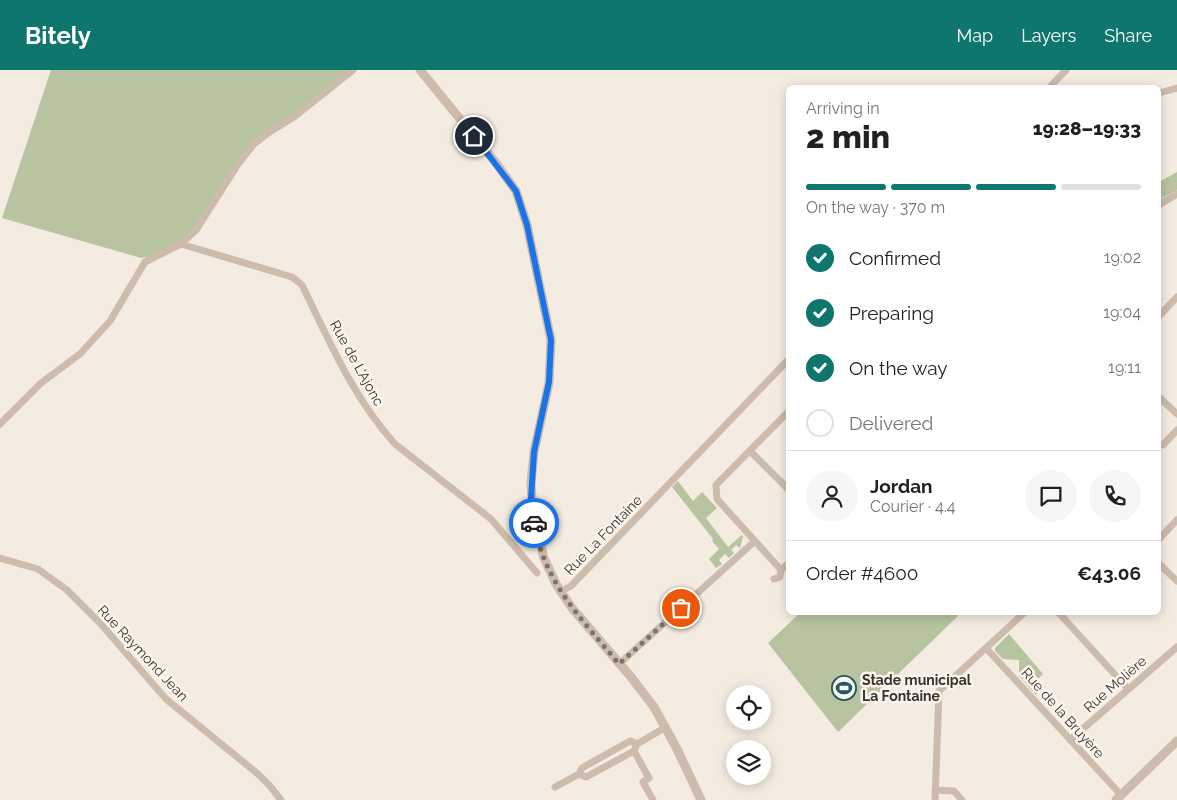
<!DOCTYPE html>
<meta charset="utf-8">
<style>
body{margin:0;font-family:Raleway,sans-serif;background:#f6f6f6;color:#202124;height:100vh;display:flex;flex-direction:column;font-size:19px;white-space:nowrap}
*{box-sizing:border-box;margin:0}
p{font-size:16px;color:#757577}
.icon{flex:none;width:28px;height:28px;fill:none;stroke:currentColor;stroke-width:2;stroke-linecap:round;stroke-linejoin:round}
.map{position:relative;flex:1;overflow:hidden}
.panel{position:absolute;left:786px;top:15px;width:375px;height:530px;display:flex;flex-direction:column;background:#fff;border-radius:8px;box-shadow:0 2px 12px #0003}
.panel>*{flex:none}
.fabs{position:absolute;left:726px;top:615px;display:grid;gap:10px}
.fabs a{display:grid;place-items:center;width:45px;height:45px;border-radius:50%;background:#fff;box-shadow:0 2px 12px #0003;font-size:25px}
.pin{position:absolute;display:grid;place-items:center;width:42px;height:42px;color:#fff;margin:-21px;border:2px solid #fff;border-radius:50%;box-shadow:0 1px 5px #0007}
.courier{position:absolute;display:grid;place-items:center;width:50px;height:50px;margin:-25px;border:4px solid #1a73e8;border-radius:50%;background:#fff;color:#222;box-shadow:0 1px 6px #0007}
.head em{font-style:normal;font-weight:800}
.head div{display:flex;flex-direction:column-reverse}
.head{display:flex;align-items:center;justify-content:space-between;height:85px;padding:0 20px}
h1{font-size:32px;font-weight:800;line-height:38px}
.bar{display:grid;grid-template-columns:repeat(4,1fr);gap:8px 5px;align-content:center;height:60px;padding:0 20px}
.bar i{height:6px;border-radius:4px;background:#e0e0e0}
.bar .active{background:#0f766e}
.bar p{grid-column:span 4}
.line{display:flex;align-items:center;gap:12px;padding:0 20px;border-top:1px solid #e0e0e0}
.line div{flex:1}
.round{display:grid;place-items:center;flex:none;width:52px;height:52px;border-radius:26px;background:#f6f6f6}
ol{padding:0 20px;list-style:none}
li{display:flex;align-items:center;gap:15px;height:55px}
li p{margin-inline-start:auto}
li .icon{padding:5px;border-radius:50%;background:#0f766e;color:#fff;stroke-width:4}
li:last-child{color:#757577}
li i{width:28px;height:28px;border:2px solid #e0e0e0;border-radius:50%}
header{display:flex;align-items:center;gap:30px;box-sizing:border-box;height:70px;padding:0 25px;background:#0f766e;color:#fff}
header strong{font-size:24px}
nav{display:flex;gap:28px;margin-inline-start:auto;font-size:18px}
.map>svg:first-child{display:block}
.green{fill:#b8c4a0}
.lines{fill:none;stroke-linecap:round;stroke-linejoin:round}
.minor{stroke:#cdbbac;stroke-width:7}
.tertiary{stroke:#cdbbac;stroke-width:9}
.done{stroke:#7c716b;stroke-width:5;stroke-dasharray:0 9}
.route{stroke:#1a73e8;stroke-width:6}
.labels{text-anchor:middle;stroke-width:5;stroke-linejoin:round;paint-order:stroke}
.street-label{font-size:14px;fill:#3b302b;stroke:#fbf5ee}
.poi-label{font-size:14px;font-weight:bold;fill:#3b302b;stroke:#fbf5ee;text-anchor:start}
</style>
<header>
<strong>Bitely</strong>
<nav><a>Map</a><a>Layers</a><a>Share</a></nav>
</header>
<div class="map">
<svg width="1177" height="730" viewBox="0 0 1177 730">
<rect width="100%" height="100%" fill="#f4ebe1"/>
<!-- green -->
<path class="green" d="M51 0H353L254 74 196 160 160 185 141 188 2 148Z
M1177 102V120L1159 130V112Z
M678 411 693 431 702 422 717 438 706 448 728 477 742 465 743 467 740 478 736 475 731 480 734 483 729 488 725 484 719 490 722 494 716 498 709 489 719 479 712 471 713 469 672 417Z
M955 542 958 546 838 662 768 573 800 543Z
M1009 564 1043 604 1038 609 1045 617 1036 625 1019 606V590L1003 589 995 581V578Z"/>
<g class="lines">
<!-- minor -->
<path class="minor" d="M1049 18 1066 0
M1159 23 1177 18
M1159 135 1177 124
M181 174 292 207 302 215C329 270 353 328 395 374L491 449 537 503
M1159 246 1177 227
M1159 327 1177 344
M0 354 41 313 80 284 110 251 145 192 181 174 196 160 238 94 254 74 268 63 294 47 353 0
M1159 375H1163L1177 360
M750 381 789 420
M1159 469 1177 450
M755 471 781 500
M0 488 38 499 67 520 100 553 166 629 258 704 270 716 281 730
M1159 494 1177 511
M774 509 780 507 781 500 789 493
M560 522 571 516 789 289
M1058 542 1128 619
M986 578 1121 725
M619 594 755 471 717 429 716 415 789 341
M1070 670 1177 577
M634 681 649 708 643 712 653 730
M579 704 586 707 634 681 637 674
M555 717 579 704 582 698 630 671 637 674 666 657
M935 720 954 721 962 730
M935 730 939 621 1025 542"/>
<!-- tertiary -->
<path class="tertiary" d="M420 0 496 93 516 121 527 155 551 270 549 313 534 382 531 413 533 445 544 488 556 514 572 538 631 607 654 637 677 679 701 730
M1116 730 1177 671"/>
</g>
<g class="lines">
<!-- done -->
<path class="done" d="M534 453C545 514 581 548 619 594L681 538"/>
<!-- route -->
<path class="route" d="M474 66 516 121 527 155 551 270 549 312 534 382 531 429 534 453"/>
</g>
<!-- icons -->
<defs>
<symbol id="stadium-ring" viewBox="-11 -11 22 22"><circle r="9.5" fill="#fbf5ee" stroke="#1f5a5e" stroke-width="1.5"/><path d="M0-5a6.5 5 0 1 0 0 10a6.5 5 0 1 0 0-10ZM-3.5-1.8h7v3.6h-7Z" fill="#1f5a5e"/></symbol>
</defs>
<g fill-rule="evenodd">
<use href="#stadium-ring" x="830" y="604" width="28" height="28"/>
</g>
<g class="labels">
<!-- street labels -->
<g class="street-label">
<text transform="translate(357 293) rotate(61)" y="5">Rue de L'Ajonc</text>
<text transform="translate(603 465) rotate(-46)" y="5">Rue La Fontaine</text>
<text transform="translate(143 583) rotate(47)" y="5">Rue Raymond Jean</text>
<text transform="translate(1115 614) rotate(-41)" y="5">Rue Molière</text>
<text transform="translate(1063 643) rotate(48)" y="5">Rue de la Bruyère</text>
</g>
<!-- poi labels -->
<g class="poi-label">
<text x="862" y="615">Stade municipal<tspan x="862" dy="16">La Fontaine</tspan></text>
</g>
</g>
</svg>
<div class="fabs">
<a><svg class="icon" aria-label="locate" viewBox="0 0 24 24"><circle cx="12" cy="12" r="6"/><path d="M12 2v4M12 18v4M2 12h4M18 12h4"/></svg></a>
<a><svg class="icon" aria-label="layers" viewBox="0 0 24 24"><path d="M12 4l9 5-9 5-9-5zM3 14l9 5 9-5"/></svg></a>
</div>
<div class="pin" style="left:681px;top:538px;background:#ea580c"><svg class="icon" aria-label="bag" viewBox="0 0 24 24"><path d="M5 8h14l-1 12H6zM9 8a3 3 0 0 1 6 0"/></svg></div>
<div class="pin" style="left:474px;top:66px;background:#1f2937"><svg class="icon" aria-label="home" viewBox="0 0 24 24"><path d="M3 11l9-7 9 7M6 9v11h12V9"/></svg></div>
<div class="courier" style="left:534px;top:453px"><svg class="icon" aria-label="car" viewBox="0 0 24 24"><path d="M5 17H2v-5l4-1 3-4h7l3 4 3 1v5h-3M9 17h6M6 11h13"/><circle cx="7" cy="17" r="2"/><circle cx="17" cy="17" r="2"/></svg></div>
<section class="panel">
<div class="head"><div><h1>2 min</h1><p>Arriving in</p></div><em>19:28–19:33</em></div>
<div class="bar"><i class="active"></i><i class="active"></i><i class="active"></i><i></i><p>On the way · 370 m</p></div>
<ol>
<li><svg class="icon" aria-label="check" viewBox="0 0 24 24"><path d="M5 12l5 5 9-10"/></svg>Confirmed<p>19:02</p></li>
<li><svg class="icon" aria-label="check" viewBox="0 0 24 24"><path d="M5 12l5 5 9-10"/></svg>Preparing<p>19:04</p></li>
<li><svg class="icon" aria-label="check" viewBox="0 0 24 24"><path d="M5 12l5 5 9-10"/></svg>On the way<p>19:11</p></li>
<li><i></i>Delivered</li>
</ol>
<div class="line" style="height:90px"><a class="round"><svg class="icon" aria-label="person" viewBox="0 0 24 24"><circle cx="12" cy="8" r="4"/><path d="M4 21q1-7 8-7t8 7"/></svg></a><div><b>Jordan</b><p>Courier · 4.4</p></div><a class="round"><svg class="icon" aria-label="chat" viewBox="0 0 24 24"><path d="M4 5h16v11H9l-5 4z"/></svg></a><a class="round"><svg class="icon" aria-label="phone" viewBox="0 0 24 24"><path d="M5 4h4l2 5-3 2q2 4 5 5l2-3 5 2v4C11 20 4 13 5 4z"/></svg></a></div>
<div class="line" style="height:65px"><div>Order #4600</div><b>€43.06</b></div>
</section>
</div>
